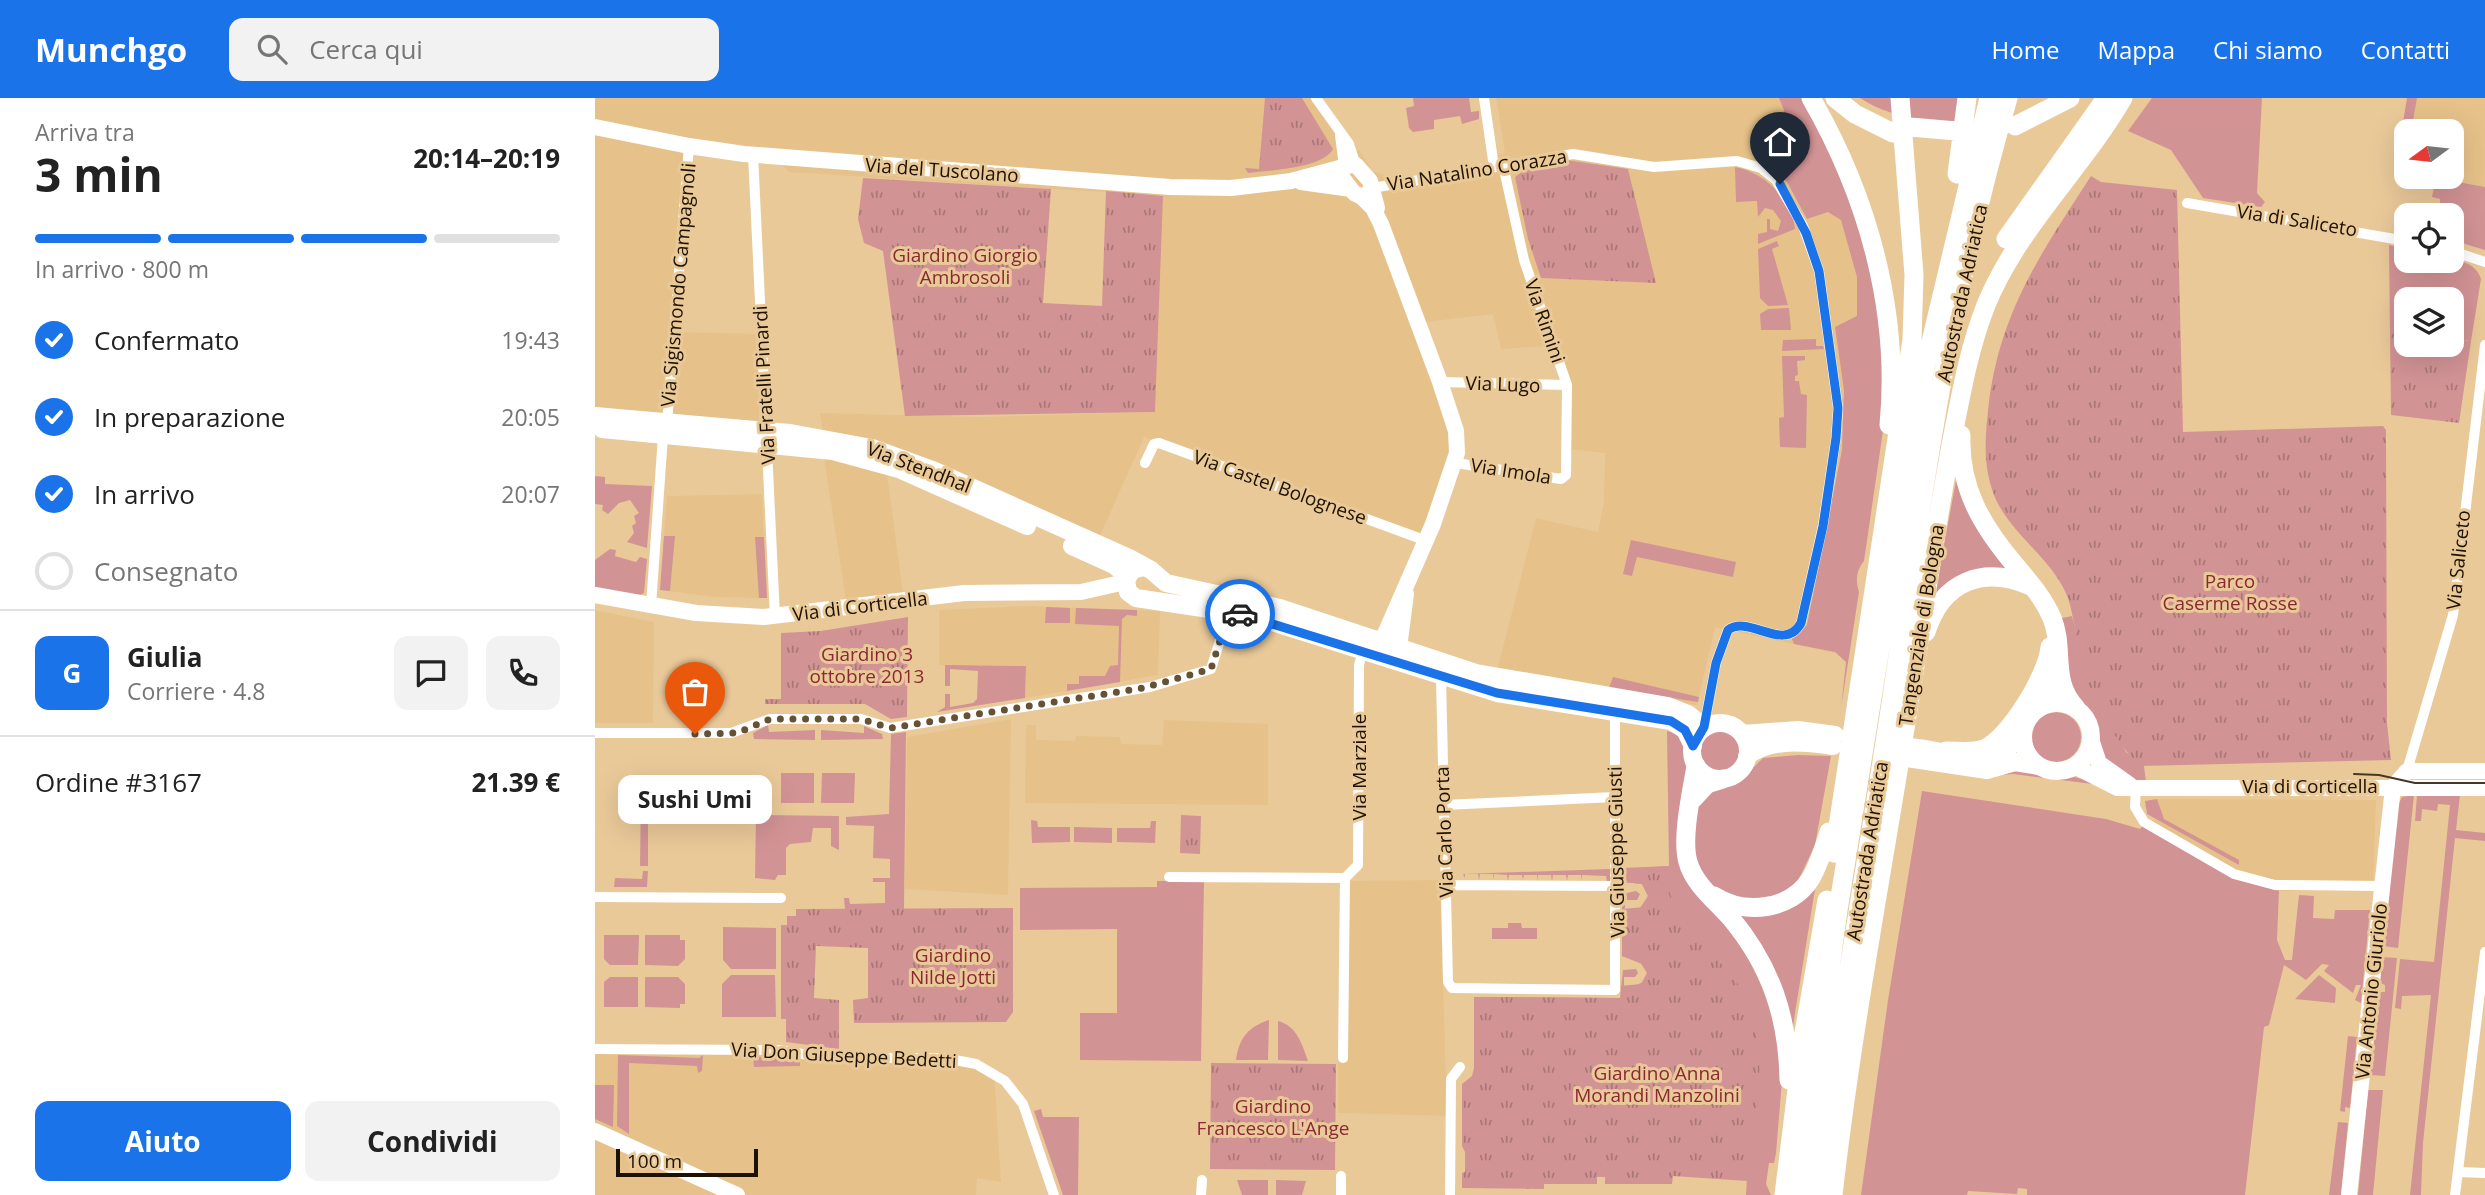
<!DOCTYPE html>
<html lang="it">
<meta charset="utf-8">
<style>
body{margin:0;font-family:"Open Sans",sans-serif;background:#f2f2f2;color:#222;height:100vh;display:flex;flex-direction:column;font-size:26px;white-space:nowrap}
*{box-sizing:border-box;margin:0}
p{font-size:23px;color:#767676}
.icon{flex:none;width:38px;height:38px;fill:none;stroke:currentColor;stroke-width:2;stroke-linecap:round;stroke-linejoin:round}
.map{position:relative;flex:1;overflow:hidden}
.drawer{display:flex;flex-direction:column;background:#fff;width:595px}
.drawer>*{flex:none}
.needle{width:46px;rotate:255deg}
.buttons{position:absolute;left:1799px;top:21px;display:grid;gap:14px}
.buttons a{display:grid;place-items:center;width:70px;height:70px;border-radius:14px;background:#fff;box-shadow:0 7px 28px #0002;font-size:35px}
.scale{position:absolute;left:21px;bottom:18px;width:142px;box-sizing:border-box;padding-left:7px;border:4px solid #1d1101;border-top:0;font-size:19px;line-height:24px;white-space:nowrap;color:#1d1101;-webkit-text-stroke:5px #eac999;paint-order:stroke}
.pin{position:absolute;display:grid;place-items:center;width:60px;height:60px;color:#fff;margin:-72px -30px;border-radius:50% 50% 50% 0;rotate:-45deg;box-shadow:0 0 7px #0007}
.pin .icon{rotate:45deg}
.courier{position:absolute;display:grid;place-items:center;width:70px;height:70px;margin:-35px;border:5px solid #1a73e8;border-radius:50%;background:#fff;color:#222;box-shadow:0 2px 9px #0007}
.bubble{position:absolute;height:49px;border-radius:14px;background:#fff;box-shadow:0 7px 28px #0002;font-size:23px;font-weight:700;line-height:49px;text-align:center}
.headline em{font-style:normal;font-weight:700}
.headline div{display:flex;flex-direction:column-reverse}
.headline{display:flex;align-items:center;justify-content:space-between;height:119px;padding:0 35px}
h1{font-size:46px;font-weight:700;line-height:52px}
.bar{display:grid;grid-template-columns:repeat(4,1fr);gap:10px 7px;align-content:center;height:84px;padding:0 35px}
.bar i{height:9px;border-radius:5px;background:#e0e0e0}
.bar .on{background:#1a73e8}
.bar p{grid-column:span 4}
.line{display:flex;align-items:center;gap:18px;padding:0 35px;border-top:2px solid #e0e0e0}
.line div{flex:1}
.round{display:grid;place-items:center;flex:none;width:74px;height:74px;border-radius:14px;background:#f2f2f2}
ol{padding:0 35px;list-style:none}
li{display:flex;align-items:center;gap:21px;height:77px}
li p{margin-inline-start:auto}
li .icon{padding:7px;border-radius:50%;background:#1a73e8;color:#fff;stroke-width:4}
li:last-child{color:#767676}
li i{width:38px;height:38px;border:4px solid #e0e0e0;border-radius:50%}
.action{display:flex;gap:14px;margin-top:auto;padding:14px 35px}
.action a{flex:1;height:80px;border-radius:14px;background:#1a73e8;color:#fff;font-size:28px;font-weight:700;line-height:80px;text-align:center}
.action a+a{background:#f2f2f2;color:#222}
header{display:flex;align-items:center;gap:42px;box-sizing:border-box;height:98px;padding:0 35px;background:#1a73e8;color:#fff}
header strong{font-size:33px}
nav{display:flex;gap:38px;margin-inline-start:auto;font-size:24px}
.search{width:490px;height:63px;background:#f2f2f2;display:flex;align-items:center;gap:18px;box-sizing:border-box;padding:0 24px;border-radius:14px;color:#767676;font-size:26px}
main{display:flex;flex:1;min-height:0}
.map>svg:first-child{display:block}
.built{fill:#e6c28a;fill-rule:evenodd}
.green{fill:#d29395}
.park{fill:url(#park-tufts)}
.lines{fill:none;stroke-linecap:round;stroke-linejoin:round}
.street{stroke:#fff;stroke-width:10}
.secondary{stroke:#fff;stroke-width:16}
.primary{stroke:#fff;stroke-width:18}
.highway{stroke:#fff;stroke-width:19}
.tram{stroke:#483721;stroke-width:2}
.done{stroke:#655136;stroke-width:7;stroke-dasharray:0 12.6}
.route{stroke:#1a73e8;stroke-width:9}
.labels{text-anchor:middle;stroke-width:6;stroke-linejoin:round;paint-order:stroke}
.street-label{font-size:19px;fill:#1d1101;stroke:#eac999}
.park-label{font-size:19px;fill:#8a2834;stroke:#eac999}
</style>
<header>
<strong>Munchgo</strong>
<div class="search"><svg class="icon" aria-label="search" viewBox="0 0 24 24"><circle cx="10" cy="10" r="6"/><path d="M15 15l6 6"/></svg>Cerca qui</div>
<nav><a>Home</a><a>Mappa</a><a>Chi siamo</a><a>Contatti</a></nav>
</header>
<main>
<section class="drawer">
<div class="headline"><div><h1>3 min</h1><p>Arriva tra</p></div><em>20:14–20:19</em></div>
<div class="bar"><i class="on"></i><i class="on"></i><i class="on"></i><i></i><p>In arrivo · 800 m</p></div>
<ol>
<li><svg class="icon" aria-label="check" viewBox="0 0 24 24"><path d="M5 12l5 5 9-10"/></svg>Confermato<p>19:43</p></li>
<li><svg class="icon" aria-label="check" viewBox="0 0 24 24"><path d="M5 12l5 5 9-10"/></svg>In preparazione<p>20:05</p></li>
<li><svg class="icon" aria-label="check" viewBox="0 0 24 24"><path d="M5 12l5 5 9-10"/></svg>In arrivo<p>20:07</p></li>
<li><i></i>Consegnato</li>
</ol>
<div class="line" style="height:126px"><b class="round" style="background:#1a73e8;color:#fff">G</b><div><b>Giulia</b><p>Corriere · 4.8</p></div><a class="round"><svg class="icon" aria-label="chat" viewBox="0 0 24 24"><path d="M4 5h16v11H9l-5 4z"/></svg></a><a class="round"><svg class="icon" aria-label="phone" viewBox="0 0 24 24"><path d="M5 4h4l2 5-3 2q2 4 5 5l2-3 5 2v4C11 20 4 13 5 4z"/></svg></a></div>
<div class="line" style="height:91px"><div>Ordine #3167</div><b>21.39 €</b></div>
<div class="action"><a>Aiuto</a><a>Condividi</a></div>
</section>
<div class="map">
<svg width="1890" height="1097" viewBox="0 0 1890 1097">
<defs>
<pattern id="park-tufts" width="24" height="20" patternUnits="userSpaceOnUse" patternTransform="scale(1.75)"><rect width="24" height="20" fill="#d29395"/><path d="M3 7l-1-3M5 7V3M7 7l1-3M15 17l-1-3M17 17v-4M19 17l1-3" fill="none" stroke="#a77"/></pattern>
</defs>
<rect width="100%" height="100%" fill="#eac999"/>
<!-- built -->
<path class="built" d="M0 0H721L752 52H764L778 74 796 78 797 85 899 69 898 59 910 55 901 0H1200L1267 175 1240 555 1120 529 1102 607 902 573 941 420 1003 434 1009 404 1010 355 974 351 975 289 964 247 906 251 898 216 821 225 860 343 829 440 549 339 504 440 260 338 228 332 225 315 385 319 560 314 567 98 194 74 181 61 94 51 81 234 164 236V326L0 311Z
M1814 0H1890V89L1847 81 1840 84 1839 89 1799 80ZM1811 33H1857V79H1811Z
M229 360 292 376 308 495 251 502Z
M167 396 172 500 119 499 65 492 72 398Z
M434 508 565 513 563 577 430 600 431 568 344 567V512Z
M0 512 59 524 58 625H0Z
M416 621 413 797 310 791 312 639Z
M569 622 673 626V707L430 705 431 627H441V642L480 643 481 638 525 639 526 646 567 647Z
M1562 701 1781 702 1778 792 1684 793 1641 781 1548 727 1560 721Z
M845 782 852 1018 743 1015V965H753V783Z
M0 951 177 952 226 959 349 960 399 974 406 1084 382 1080 381 1097H0Z"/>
<!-- green -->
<path class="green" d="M818 0H874L876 14 884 13V21L867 26 865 18 839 22V31L818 34 814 30 811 10 819 8Z
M1184 0H1210L1243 61 1285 198 1289 326 1269 463C1262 471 1260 482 1264 494L1246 610 1251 564 1240 554 1199 546 1197 541 1212 527 1247 352 1249 292 1240 229 1262 218V179L1246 122 1233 114 1212 121 1192 84 1176 68V50L1189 12Z
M1265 0H1365L1363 25C1327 22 1296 20 1265 0Z
M1557 0H1667L1662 95 1670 104 1666 109 1608 100 1576 52 1533 33Z
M1812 0H1822L1816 33H1811L1809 75 1811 79H1824L1823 85 1799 80Z
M1140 69C1169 74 1197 101 1200 131L1163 146V136L1172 134V121H1175V131L1183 133 1186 123 1178 112 1170 110 1163 119 1162 103 1141 104Z
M1847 81 1890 89V152L1870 146 1857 136V117H1845V101L1837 99 1840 84Z
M1182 143 1184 148 1177 151 1193 207 1173 208 1165 200 1163 151Z
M1794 147 1811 151V163C1835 163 1877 153 1886 181L1876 243 1857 241V201H1811V236L1795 235Z
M1194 210 1196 232H1166L1165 216 1173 211Z
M1221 241V248H1228L1229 251 1187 253 1188 242Z
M1187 258H1210V262L1202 263 1203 277 1200 278V283H1204L1206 296 1212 297 1211 350 1185 349 1184 320 1189 319Z
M1363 372 1423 476 1398 475 1338 506Z
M0 378 10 379V386L57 388 52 450 32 444 39 435 37 428 41 425 39 418 44 415 35 402 24 405 13 416 7 412 8 407 0 406Z
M69 438H80L75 493 65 492Z
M160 439H169L172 500H164Z
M1036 442 1141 464 1138 479 1042 459 1037 478 1028 476Z
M15 451 21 452 20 458 41 464 45 459 52 461 49 495 43 498 0 490V462Z
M451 509 475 510V525H450Z
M481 510 542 512V518L532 517 527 521 525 584 472 593V586H484V578H510L515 568 523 567 524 528 480 526Z
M1477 518 1494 586 1531 654 1549 668 1551 684 1537 682 1512 664 1502 644 1495 619 1473 596 1467 520Z
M350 567 431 568 430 600 342 614 350 609V596H355V609L378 605 382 601 383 573 355 571V588H350Z
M1018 579 1104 599 1103 604 1014 590Z
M1436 639a25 25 0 1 1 50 0a25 25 0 1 1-50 0Z
M173 627 174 634 220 632V642L159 641 158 635Z
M269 628 287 636 288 641 226 642V632L269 635Z
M1072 633 1080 635 1089 643 1094 671 1085 738 1177 898 1187 983 1181 1055 1179 1065H1174L1171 1086 1176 1097H1151L1152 1080 896 899 1025 900 1028 872 1041 871 1043 875 1040 879H1029V888C1040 887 1050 888 1052 875L1047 866 1027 858V796L1041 793 1045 796 1042 802H1030V811L1048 809 1053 798 1047 786 1028 784 1027 771 1074 768Z
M1105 653a20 20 0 1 1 40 0a20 20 0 1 1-40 0Z
M311 634 309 811H250L249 800H254L255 806 290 805V784H278V780H295V761L278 760 279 728 251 727V719L294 716 296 636Z
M1203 657 1236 658 1220 747 1202 785 1191 795 1146 804 1116 788 1100 763 1099 726 1105 702 1119 687 1148 680 1168 660Z
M1434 671C1460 681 1474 673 1498 686L1418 676 1398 678 1418 672Z
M186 675H219V705H186Z
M227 675H260L259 705H226Z
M1327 693 1511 721 1545 731 1548 727 1641 781 1684 793 1682 842 1690 862H1697L1704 797 1719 798 1718 820 1739 821 1740 812H1775L1766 905 1760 902 1766 887H1761L1758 895 1729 873 1734 867 1727 866 1711 882 1689 867 1674 927 1669 929 1650 1097H1432V1091L1423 1090 1422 1096 1373 1093 1372 1097H1266L1293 902Z
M46 694H53V768H45Z
M1819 697 1803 850 1788 848 1803 707 1807 699Z
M1822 697H1865L1861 732 1890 735V743L1860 740 1828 1045 1826 1097H1815L1836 897 1807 898 1806 911 1800 910 1805 861 1839 864 1855 707 1843 706 1842 713 1827 711 1826 723H1820Z
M1562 701 1569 721 1644 762V767L1552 716 1550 703Z
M161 717 244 718V752L236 748V730H218L216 744 195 746 191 750V777H183L180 782 160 780Z
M436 722 442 723 443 729H475V744L437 745Z
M556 723H561L560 745 522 744V730H555Z
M479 729 517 730V745L479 744Z
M1015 771 1016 783 1012 784 1011 778 987 777V783L986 777H973L972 783 971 777H958L957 783 956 777H943L942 783V777H929L928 782 927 777H914L913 783 912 777 899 776V782L898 776H885L884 782 883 776H870V780L868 776Z
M48 773H53L52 789H19L20 780 47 781Z
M562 783H609L606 963 485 962V915H522V831L425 832V790L562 789Z
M1221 785 1200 915 1197 936 1137 811Z
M913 825H926L927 830H942V841H897V830H913Z
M128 829 181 830V871H136L128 862Z
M9 837H44L43 867H15L9 861Z
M50 837H85V842H90V861L83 868 50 867Z
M1787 859 1802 860 1790 978 1775 977 1784 894H1790V887L1785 885Z
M136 877H180L181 919H127V886Z
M1724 877 1741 890 1740 905 1700 901Z
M15 879H43V909H9V884Z
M50 879H83L90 886V906H85V910L50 909Z
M674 922 673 962H641C644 940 653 929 674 922Z
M683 923C702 928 707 946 713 963L683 962Z
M1753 938 1762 939 1755 1010 1750 1009V1014L1745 1013Z
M23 957 104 960 108 957 107 973 103 975 102 968 34 965V1036L22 1028Z
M175 957 205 960V968L159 969 158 958 174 960Z
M0 987H19L18 1029 0 1021Z
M1773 992H1788L1778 1097H1763Z
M446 1011 448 1019H484L483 1097H468L439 1013Z
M1743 1024 1753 1025 1746 1097H1734Z
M642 1082H673V1097H647Z
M681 1082 711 1083 707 1097H681Z"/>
<!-- park -->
<path class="park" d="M670 0H707L738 51C727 71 674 72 653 75L650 70 664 71Z
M971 62 1033 71 1061 185 946 180 933 141 920 79 928 73 927 70Z
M1496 78 1506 84 1582 92 1588 334 1788 328 1791 332 1792 625 1796 662 1545 668C1522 647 1495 598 1487 567 1481 545 1480 522 1473 500 1458 460 1415 437 1399 397 1388 368 1390 342 1393 313 1403 216 1445 157 1496 78Z
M268 80 456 91 448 205 507 208 511 93 568 98 560 314 310 318 288 153 269 145 263 121Z
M1795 235 1811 236V247H1857V241L1876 243 1864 325 1796 317Z
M313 519 312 619 296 621 270 606H170V601H186V535L226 533Z
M586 717 606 718 605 756 585 755Z
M1074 768C1074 782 1073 797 1080 810 1097 843 1136 866 1152 902 1176 957 1159 1026 1152 1083L1078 1078 1077 1086H1010V1079H1002V1086H949V1091L867 1090V1075L870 1074V1054L867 1048V986L877 978 879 970V899L1026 900V888L1046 886 1052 875 1045 864 1027 858V811L1045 810 1053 798 1047 786 1028 784 1027 770Z
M418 810V914L411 924 259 925 258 902 273 900V850L221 848 219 900 244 902V951L191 944V921H186V827H192V818H201V811Z
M616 965 741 966 740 1072 615 1071Z"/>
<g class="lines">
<!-- street -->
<path class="street" d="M721 0 754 46 761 67
M889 0 899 69
M745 37 749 68
M158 56 180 519
M777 90 978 56 1059 69 1142 63 1166 70 1181 82 1208 128 1224 173 1243 310 1241 340 1228 427 1206 525C1190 556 1154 516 1133 532L1121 565 1109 629
M1592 105 1811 143
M1857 153 1890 164
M845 284 972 287
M72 325 94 48
M550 365 559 346 564 345 832 443
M861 365 966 381 971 377 972 287 929 162 908 67
M56 508 68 338
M846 579 853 884 857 890 1020 892V615
M0 635H136L175 621H266L295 630 555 589 616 571 634 514
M1811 676 1858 517 1890 247
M1541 689 1540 709 1549 724 1639 776 1680 787 1786 788
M848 707 1020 699
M574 779 750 780 763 767 764 567 768 553
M852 787 1022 788
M0 799 186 800
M0 951 184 952 231 960H349L381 966 410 983 428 1006 459 1097
M748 960 750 780
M1864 1074 1890 1075
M606 1097 607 1082
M746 1097V1078
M855 1097 856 981 865 969
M1860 1097 1890 854"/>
<!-- secondary -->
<path class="secondary" d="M0 29 94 48 149 56 575 89 636 90 696 83 748 69
M706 84 756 91
M776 93 767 99 759 95 746 78 749 68 761 67 775 83 782 110
M767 99 778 110 786 126 845 284 861 333 862 355 838 426 790 536 784 542
M0 497 101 515 169 519 369 495 486 494 530 484
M804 550 811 496
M1496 641 1504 665 1535 687
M1479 668 1522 690H1890
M0 1033 142 1097
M1754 1097 1798 689 1812 673H1890"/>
<!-- primary -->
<path class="primary" d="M0 318 195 335 277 350 340 373 534 460 556 472 571 485 685 510 881 575 1073 608 1093 616 1109 629
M7 331 238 353 304 371 432 428
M477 448 519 467 532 478
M548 469 537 472 531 482 533 494 541 500 634 514 671 522 902 595 1076 623 1090 632 1098 648
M1428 639a34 34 0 1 1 68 0a34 34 0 1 1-68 0Z
M1097 653a28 28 0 1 1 56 0a28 28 0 1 1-56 0Z
M1147 636 1203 632 1240 637
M1314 649C1359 652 1395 677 1428 635
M1152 658C1176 640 1210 644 1238 648
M1312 660 1392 672 1420 664 1444 668"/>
<!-- highway -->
<path class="highway" d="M1216 0C1273 99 1305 213 1294 327
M1240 0 1260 16 1298 35
M1420 28 1475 0
M1315 29 1362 33
M1362 76 1372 0
M1411 141 1511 0
M1366 337C1364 390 1387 428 1420 467 1434 484 1448 499 1457 520 1470 551 1455 583 1481 610
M1331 534C1347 483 1388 467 1436 488
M1440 612 1456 595 1462 572
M1351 653C1363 653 1378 655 1389 651 1414 641 1453 576 1455 549
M1101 668C1097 693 1086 740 1093 764 1099 786 1120 802 1135 819 1176 868 1193 919 1194 982
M1098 701 1112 686 1128 681
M1239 755 1317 242 1319 177 1305 0
M1119 798C1149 817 1196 813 1216 780 1224 766 1229 750 1234 734
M1189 1097 1209 935 1232 802
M1204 1097 1243 812 1330 269 1394 0
M1223 1097C1242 930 1272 765 1297 599 1327 398 1355 195 1413 0
M1238 1097C1257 930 1289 765 1315 599 1329 513 1341 427 1357 342 1366 296 1374 250 1391 207 1423 129 1486 72 1528 0"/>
<!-- tram -->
<path class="tram" d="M1759 676 1784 677 1820 685H1890"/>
</g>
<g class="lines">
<!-- done -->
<path class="done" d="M100 636 142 635 175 621H266L295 630 548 590 616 571 634 514 645 516"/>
<!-- route -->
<path class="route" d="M645 516 902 595 1076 623 1090 632 1098 648 1109 629 1121 565 1133 532C1154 516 1189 556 1206 525L1228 428 1241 340 1243 310 1224 173 1211 135 1185 86"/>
</g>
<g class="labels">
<!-- street labels -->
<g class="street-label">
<text transform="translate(347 72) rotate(4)" y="7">Via del Tuscolano</text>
<text transform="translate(882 72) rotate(-9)" y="7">Via Natalino Corazza</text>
<text transform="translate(1702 122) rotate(9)" y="7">Via di Saliceto</text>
<text transform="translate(83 187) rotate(-85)" y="7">Via Sigismondo Campagnoli</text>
<text transform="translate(1367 195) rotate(-78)" y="7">Autostrada Adriatica</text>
<text transform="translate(950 223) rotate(71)" y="7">Via Rimini</text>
<text transform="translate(908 286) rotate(2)" y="7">Via Lugo</text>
<text transform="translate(169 287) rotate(-93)" y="7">Via Fratelli Pinardi</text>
<text transform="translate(324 369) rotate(21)" y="7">Via Stendhal</text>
<text transform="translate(916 373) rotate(9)" y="7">Via Imola</text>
<text transform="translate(685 389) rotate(20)" y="7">Via Castel Bolognese</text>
<text transform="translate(1863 462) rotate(-84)" y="7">Via Saliceto</text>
<text transform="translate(265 508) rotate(-7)" y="7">Via di Corticella</text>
<text transform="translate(1326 527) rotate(-81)" y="7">Tangenziale di Bologna</text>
<text transform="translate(764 669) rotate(-90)" y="7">Via Marziale</text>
<text x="1715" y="695">Via di Corticella</text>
<text transform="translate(849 734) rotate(-92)" y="7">Via Carlo Porta</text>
<text transform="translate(1272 753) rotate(-81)" y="7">Autostrada Adriatica</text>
<text transform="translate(1021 754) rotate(-91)" y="7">Via Giuseppe Giusti</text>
<text transform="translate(1776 893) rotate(-84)" y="7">Via Antonio Giuriolo</text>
<text transform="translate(249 957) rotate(3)" y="7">Via Don Giuseppe Bedetti</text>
</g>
<!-- park labels -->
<g class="park-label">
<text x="370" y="164">Giardino Giorgio<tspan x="370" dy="22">Ambrosoli</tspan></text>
<text x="1635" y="490">Parco<tspan x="1635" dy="22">Caserme Rosse</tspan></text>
<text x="272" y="563">Giardino 3<tspan x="272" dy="22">ottobre 2013</tspan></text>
<text x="358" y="864">Giardino<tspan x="358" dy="22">Nilde Jotti</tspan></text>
<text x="1062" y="982">Giardino Anna<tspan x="1062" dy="22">Morandi Manzolini</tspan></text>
<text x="678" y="1015">Giardino<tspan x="678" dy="22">Francesco L'Ange</tspan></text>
</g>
</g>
</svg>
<div class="buttons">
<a><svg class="needle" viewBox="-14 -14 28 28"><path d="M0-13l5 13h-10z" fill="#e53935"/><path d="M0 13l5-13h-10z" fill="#767676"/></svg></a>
<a><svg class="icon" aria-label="locate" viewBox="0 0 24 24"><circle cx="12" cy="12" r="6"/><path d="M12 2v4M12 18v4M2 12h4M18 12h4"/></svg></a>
<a><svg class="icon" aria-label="layers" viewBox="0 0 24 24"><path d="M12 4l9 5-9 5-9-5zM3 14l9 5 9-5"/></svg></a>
</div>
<div class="scale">100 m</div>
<div class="pin" style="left:100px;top:636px;background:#ea580c"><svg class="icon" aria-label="bag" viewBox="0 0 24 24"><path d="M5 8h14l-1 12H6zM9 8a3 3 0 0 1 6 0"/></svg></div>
<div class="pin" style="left:1185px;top:86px;background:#1f2937"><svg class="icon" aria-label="home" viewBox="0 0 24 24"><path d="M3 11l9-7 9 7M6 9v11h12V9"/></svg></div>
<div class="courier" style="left:645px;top:516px"><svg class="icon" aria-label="car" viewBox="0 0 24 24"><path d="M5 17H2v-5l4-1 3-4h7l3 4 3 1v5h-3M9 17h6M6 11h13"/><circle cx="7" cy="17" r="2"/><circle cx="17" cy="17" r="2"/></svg></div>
<div class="bubble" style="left:23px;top:677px;width:154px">Sushi Umi</div>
</div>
</main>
